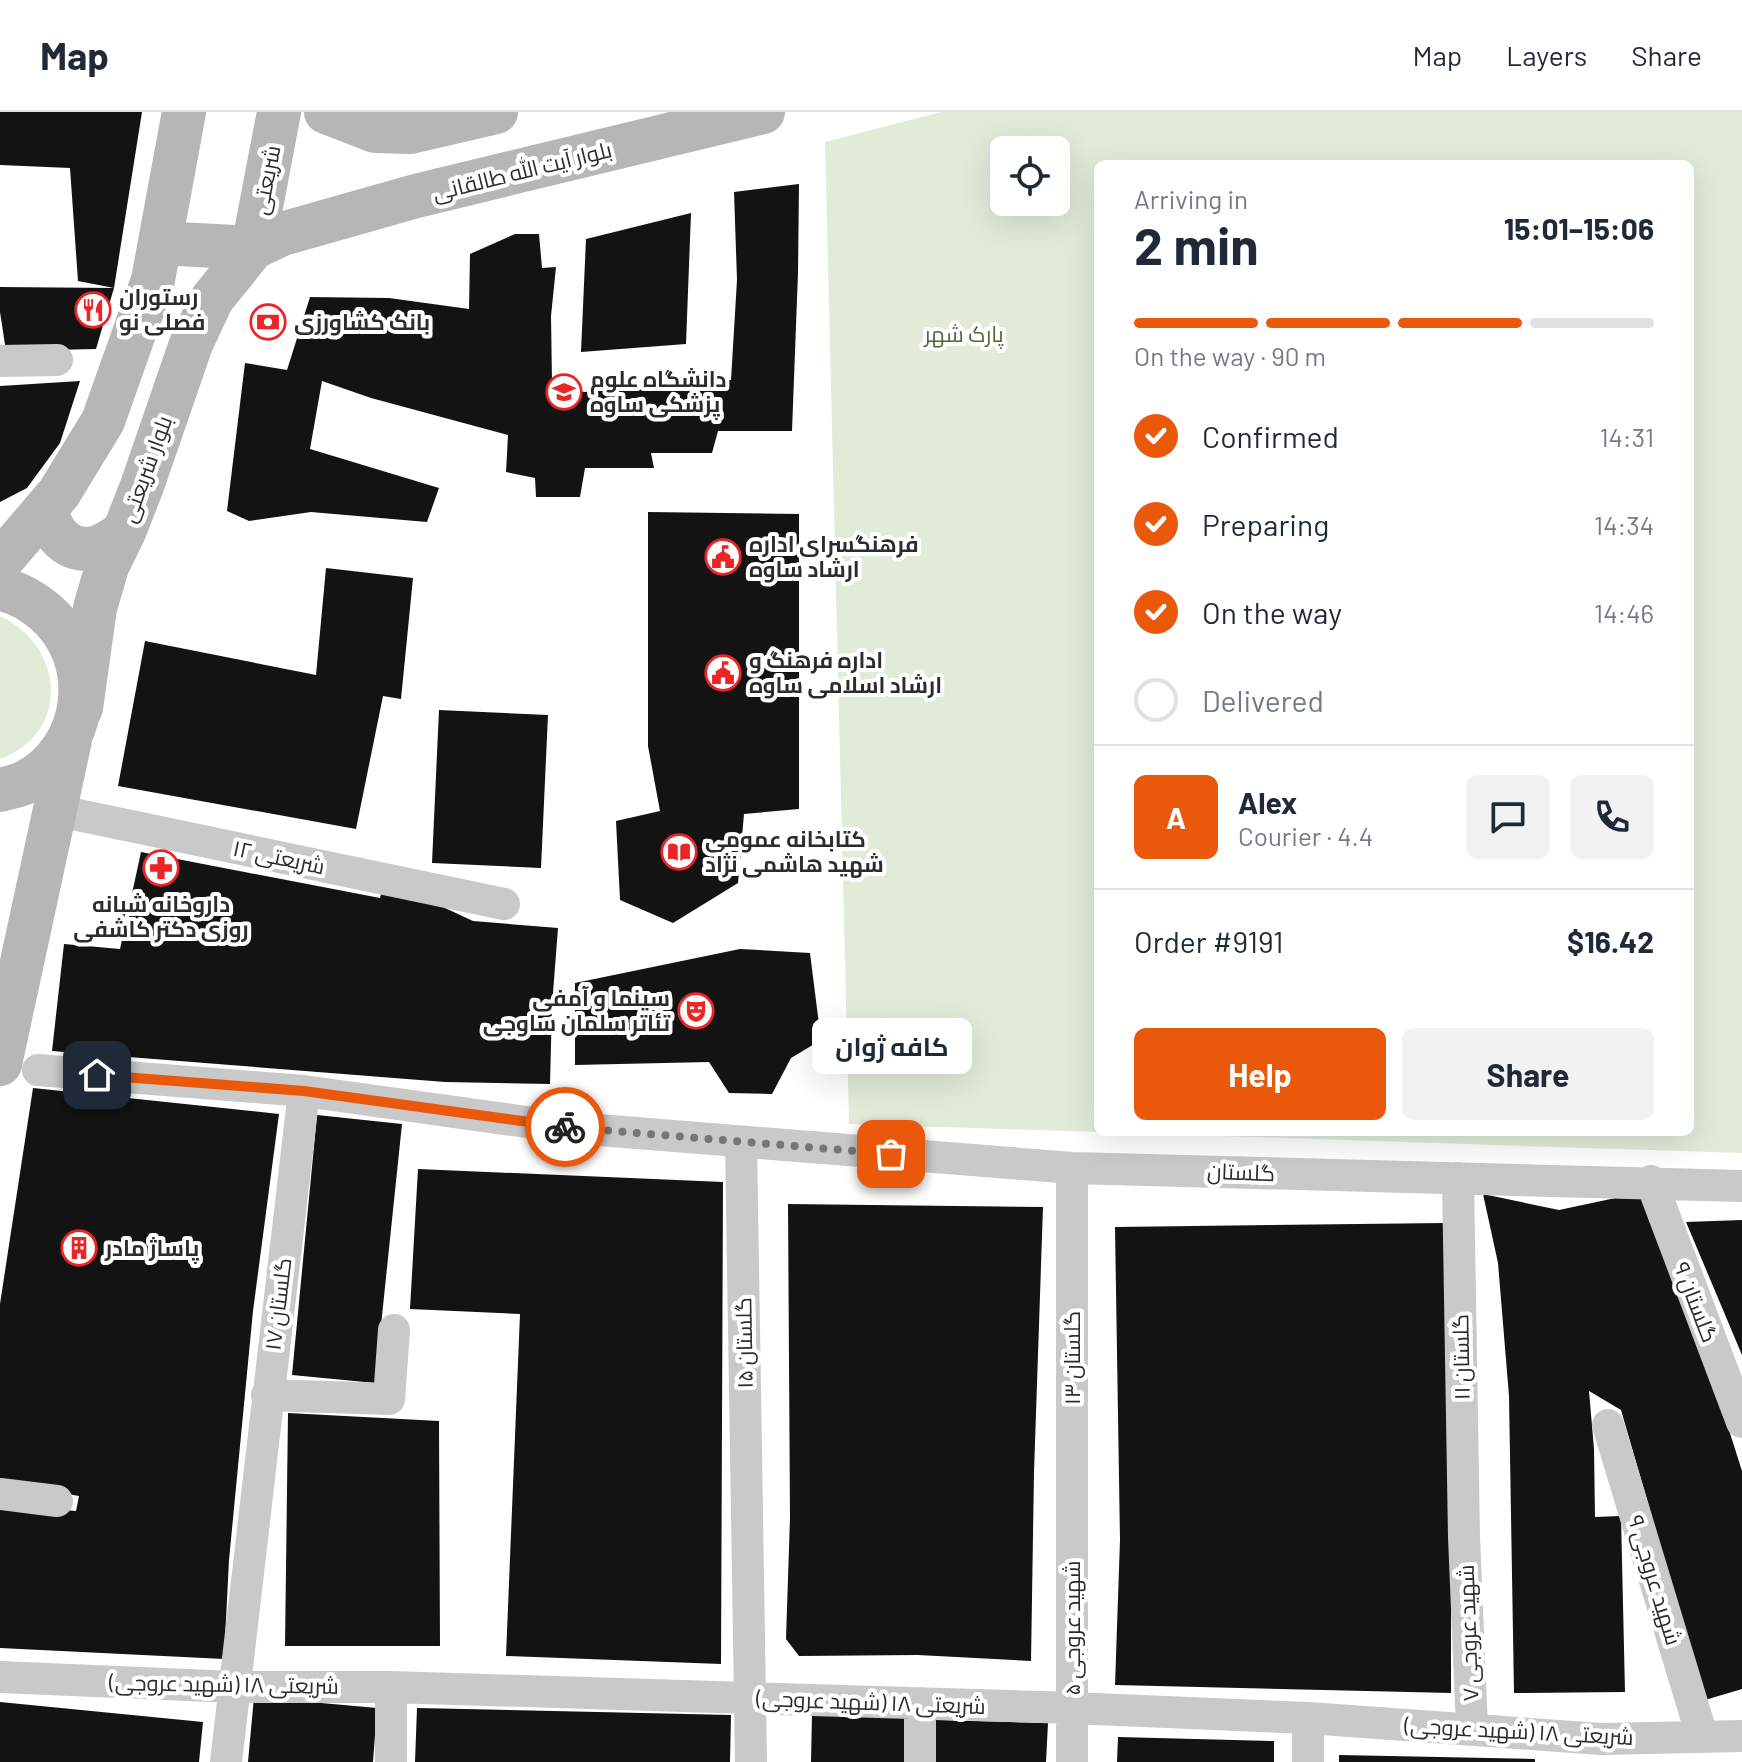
<!DOCTYPE html>
<meta charset="utf-8">
<style>
body{margin:0;font-family:Barlow,Cairo,sans-serif;background:#f2f2f3;color:#1f2937;height:100vh;display:flex;flex-direction:column;font-size:30px;white-space:nowrap}
*{box-sizing:border-box;margin:0}
p{font-size:26px;color:#747a83}
.icon{flex:none;width:44px;height:44px;fill:none;stroke:currentColor;stroke-width:2;stroke-linecap:round;stroke-linejoin:round}
.map{position:relative;flex:1;overflow:hidden}
.side{position:absolute;left:1094px;top:48px;width:600px;height:976px;display:flex;flex-direction:column;background:#fff;border-radius:12px;box-shadow:0 8px 32px #0002}
.side>*{flex:none}
.fabs{position:absolute;left:990px;top:24px;display:grid;gap:16px}
.fabs a{display:grid;place-items:center;width:80px;height:80px;border-radius:12px;background:#fff;box-shadow:0 8px 32px #0002;font-size:40px}
.pin{position:absolute;display:grid;place-items:center;width:68px;height:68px;color:#fff;margin:-34px;border-radius:16px;box-shadow:0 4px 12px #0006}
.courier{position:absolute;display:grid;place-items:center;width:80px;height:80px;margin:-40px;border:6px solid #ea580c;border-radius:50%;background:#fff;color:#222;box-shadow:0 2px 10px #0007}
.bubble{position:absolute;height:56px;border-radius:12px;background:#fff;box-shadow:0 8px 32px #0002;font-size:26px;font-weight:700;line-height:56px;text-align:center}
.overview em{font-style:normal;font-weight:700}
.overview div{display:flex;flex-direction:column-reverse}
.overview{display:flex;align-items:center;justify-content:space-between;height:136px;padding:0 40px}
h1{font-size:52px;font-weight:700;line-height:60px}
.bar{display:grid;grid-template-columns:repeat(4,1fr);gap:12px 8px;align-content:center;height:96px;padding:0 40px}
.bar i{height:10px;border-radius:6px;background:#e0e1e3}
.bar .current{background:#ea580c}
.bar p{grid-column:span 4}
.line{display:flex;align-items:center;gap:20px;padding:0 40px;border-top:2px solid #e0e1e3}
.line div{flex:1}
.round{display:grid;place-items:center;flex:none;width:84px;height:84px;border-radius:12px;background:#f2f2f3}
ol{padding:0 40px;list-style:none}
li{display:flex;align-items:center;gap:24px;height:88px}
li p{margin-inline-start:auto}
li .icon{padding:8px;border-radius:50%;background:#ea580c;color:#fff;stroke-width:4}
li:last-child{color:#747a83}
li i{width:44px;height:44px;border:4px solid #e0e1e3;border-radius:50%}
.button{display:flex;gap:16px;margin-top:auto;padding:16px 40px}
.button a{flex:1;height:92px;border-radius:12px;background:#ea580c;color:#fff;font-size:32px;font-weight:700;line-height:92px;text-align:center}
.button a+a{background:#f2f2f3;color:#1f2937}
header{display:flex;align-items:center;gap:48px;box-sizing:border-box;height:112px;padding:0 40px;background:#fff;border-bottom:2px solid #e0e1e3}
header strong{font-size:38px}
nav{display:flex;gap:44px;margin-inline-start:auto;font-size:28px}
.map>svg:first-child{display:block}
.green{fill:#e1ebd8;fill-rule:evenodd}
.building{fill:#131313}
.lines{fill:none;stroke-linecap:round;stroke-linejoin:round}
.street{stroke:#c9c9c9;stroke-width:32}
.secondary{stroke:#b6b6b6;stroke-width:44}
.done{stroke:#767676;stroke-width:8;stroke-dasharray:0 14.4}
.route{stroke:#ea580c;stroke-width:10}
.labels{text-anchor:middle;stroke-width:8;stroke-linejoin:round;paint-order:stroke}
.street-label{font-size:22px;fill:#2c2c2c;stroke:#fff}
.poi-label{font-size:22px;font-weight:bold;fill:#2c2c2c;stroke:#fff;text-anchor:start}
.park-label{font-size:22px;fill:#4c6937;stroke:#fff}
</style>
<header>
<strong>Map</strong>
<nav><a>Map</a><a>Layers</a><a>Share</a></nav>
</header>
<div class="map">
<svg width="1742" height="1650" viewBox="0 0 1742 1650">
<rect width="100%" height="100%" fill="#fff"/>
<!-- green -->
<path class="green" d="M941 0H1742V1041L1099 1020H1690V52H1098V1020L849 1012 825 30ZM1004 38H1056V90H1004Z
M0 504C65 534 71 621 0 647Z"/>
<!-- building -->
<path class="building" d="M0 0H142L114 176 96 237 6 239 0 200V175L114 176 78 169 70 56 0 53Z
M799 72 798 161 792 319H718L712 341H651L654 356H585L580 385H536L535 366 506 360 508 323 371 286 322 269 310 337 439 376 427 410 311 400 249 409 227 399 245 251 287 258 310 185 389 186 469 197 470 142 515 122H539L542 156 556 155 551 204 552 271 584 280 731 268 737 168 734 80Z
M691 101 686 232 581 240 586 127Z
M80 269 60 331 27 376 0 390V274Z
M648 400 799 402V697L744 702 738 771 673 811 620 788 616 709 660 699 648 634Z
M326 456 413 466 401 587 383 584 356 717 118 674 145 529 316 563Z
M439 598 548 603 541 756 432 751Z
M141 740 380 786 385 768 473 809 558 816 552 894 550 972 445 970 52 939 64 832 120 837Z
M740 837 810 841 821 928 791 946 772 982 729 981 709 950 575 953V871Z
M33 976 279 1002 253 1199 229 1448 224 1547 0 1536V1392L76 1399 79 1384 0 1370V1192Z
M317 1003 402 1012 375 1271 292 1263Z
M418 1057 723 1070 721 1552 506 1544 520 1202 410 1197Z
M1653 1078 1742 1359V1577L1705 1588 1621 1298 1589 1279 1594 1337 1595 1405 1621 1404 1625 1580 1514 1581 1509 1284 1498 1151 1483 1082 1559 1098Z
M788 1092 1043 1095 1034 1360 1031 1549 918 1543 799 1544 786 1527 790 1406Z
M1742 1108V1243L1686 1110Z
M1445 1111 1451 1455V1581L1115 1573 1120 1428 1115 1115Z
M288 1301 439 1309 440 1534H285Z
M254 1585 377 1596 373 1650H248Z
M0 1590 203 1610 199 1650H0Z
M417 1596 731 1603 730 1650H415Z
M812 1602 909 1604 908 1650H811Z
M934 1608 1048 1611 1046 1650H933Z
M1118 1625 1274 1629V1650H1117Z
M1339 1643 1535 1647V1650H1339Z"/>
<g class="lines">
<!-- street -->
<path class="street" d="M0 249 57 248
M54 698 504 792
M38 958 304 979 562 1015 1072 1056 1742 1074
M741 1030 751 1650
M1072 1056V1650
M1458 1066 1464 1425 1472 1617
M1651 1069 1742 1310
M267 1283 389 1287 394 1218
M1608 1313 1702 1624
M0 1382 57 1389
M0 1565 235 1575H391L1072 1596 1308 1606 1601 1627 1742 1624
M226 1650 304 979
M391 1650V1575
M920 1650V1591
M1308 1650V1606"/>
<!-- secondary -->
<path class="secondary" d="M326 0 375 19 410 20 496 0
M160 131 253 136 282 122 416 84 763 0
M46 396C50 420 68 442 95 436 106 433 115 426 124 420
M0 450 59 381 103 309 153 168 184 0
M0 477C16 480 32 489 44 499 100 546 90 638 24 671 17 674 8 676 0 678
M81 596 95 496 107 455 124 420 142 374 191 232 212 187 253 136 279 0
M0 952 70 628"/>
</g>
<g class="lines">
<!-- done -->
<path class="done" d="M565 1015 891 1042"/>
<!-- route -->
<path class="route" d="M97 963 304 979 565 1015"/>
</g>
<!-- icons -->
<defs>
<symbol id="restaurant-ring" viewBox="-11 -11 22 22"><circle r="9.5" fill="#fff" stroke="#ee2325" stroke-width="1.5"/><path d="M-5-6h1v4h1v-4h1v4h1v-4h1v5L-1.5 .5V6h-2V.5L-5-1ZM5-6V6H3V1.5H1.5Q1.5-4 5-6Z" fill="#ee2325"/></symbol>
<symbol id="bank-ring" viewBox="-11 -11 22 22"><circle r="9.5" fill="#fff" stroke="#ee2325" stroke-width="1.5"/><path d="M-6-4H6V4H-6ZM0-2.3a2.3 2.3 0 1 0 0 4.6a2.3 2.3 0 1 0 0-4.6Z" fill="#ee2325"/></symbol>
<symbol id="university-ring" viewBox="-11 -11 22 22"><circle r="9.5" fill="#fff" stroke="#ee2325" stroke-width="1.5"/><path d="M0-5L7-2L0 1L-7-2ZM-4 1L0 2.5L4 1V4Q0 6-4 4Z" fill="#ee2325"/></symbol>
<symbol id="civic-ring" viewBox="-11 -11 22 22"><circle r="9.5" fill="#fff" stroke="#ee2325" stroke-width="1.5"/><path d="M-.6-6.5H3V-4.5H.6V-3L4-1V1h2V6H-6V1h2V-1L-.6-3ZM-1.2 2.5V6h2.4V2.5Z" fill="#ee2325"/></symbol>
<symbol id="library-ring" viewBox="-11 -11 22 22"><circle r="9.5" fill="#fff" stroke="#ee2325" stroke-width="1.5"/><path d="M-6-4Q-3-5.5-.7-3.5V5Q-3 3-6 4ZM6-4Q3-5.5 .7-3.5V5Q3 3 6 4Z" fill="#ee2325"/></symbol>
<symbol id="pharmacy-ring" viewBox="-11 -11 22 22"><circle r="9.5" fill="#fff" stroke="#ee2325" stroke-width="1.5"/><path d="M-2-6h4v4h4v4h-4v4h-4v-4h-4v-4h4Z" fill="#ee2325"/></symbol>
<symbol id="theatre-ring" viewBox="-11 -11 22 22"><circle r="9.5" fill="#fff" stroke="#ee2325" stroke-width="1.5"/><path d="M-5-5.5Q0-4 5-5.5V0Q5 5 0 6Q-5 5-5 0ZM-3.3-2.5H-1v1.5H-3.3ZM1-2.5H3.3v1.5H1ZM-2.8 1Q0 5.5 2.8 1Z" fill="#ee2325"/></symbol>
<symbol id="building-ring" viewBox="-11 -11 22 22"><circle r="9.5" fill="#fff" stroke="#ee2325" stroke-width="1.5"/><path d="M-4-6H4V6H1V3H-1V6H-4ZM-2.5-4.3h1.7v1.8h-1.7ZM.8-4.3h1.7v1.8H.8ZM-2.5-1h1.7V.8h-1.7ZM.8-1h1.7V.8H.8Z" fill="#ee2325"/></symbol>
</defs>
<g fill-rule="evenodd">
<use href="#restaurant-ring" x="73" y="178" width="40" height="40"/>
<use href="#bank-ring" x="248" y="190" width="40" height="40"/>
<use href="#university-ring" x="544" y="260" width="40" height="40"/>
<use href="#civic-ring" x="703" y="425" width="40" height="40"/>
<use href="#civic-ring" x="703" y="541" width="40" height="40"/>
<use href="#library-ring" x="659" y="720" width="40" height="40"/>
<use href="#pharmacy-ring" x="141" y="736" width="40" height="40"/>
<use href="#theatre-ring" x="676" y="879" width="40" height="40"/>
<use href="#building-ring" x="59" y="1116" width="40" height="40"/>
</g>
<g class="labels">
<!-- street labels -->
<g class="street-label">
<text transform="translate(522 59) rotate(-14)" y="8">بلوار آیت الله طالقانی</text>
<text transform="translate(266 68) rotate(-79)" y="8">شریعتی</text>
<text transform="translate(146 357) rotate(-70)" y="8">بلوار شریعتی</text>
<text transform="translate(279 745) rotate(12)" y="8">شریعتی ۱۲</text>
<text transform="translate(1241 1060) rotate(2)" y="8">گلستان</text>
<text transform="translate(1696 1190) rotate(69)" y="8">گلستان ۹</text>
<text transform="translate(278 1192) rotate(-83)" y="8">گلستان ۱۷</text>
<text transform="translate(744 1231) rotate(-91)" y="8">گلستان ۱۵</text>
<text transform="translate(1461 1245) rotate(-91)" y="8">گلستان ۱۱</text>
<text transform="translate(1072 1246) rotate(-90)" y="8">گلستان ۱۳</text>
<text transform="translate(1655 1468) rotate(73)" y="8">شهید عروجی ۹</text>
<text transform="translate(1072 1516) rotate(-90)" y="8">شهید عروجی ۵</text>
<text transform="translate(1468 1521) rotate(-92)" y="8">شهید عروجی ۷</text>
<text transform="translate(224 1572) rotate(1)" y="8">شریعتی ۱۸ (شهید عروجی)</text>
<text transform="translate(871 1590) rotate(2)" y="8">شریعتی ۱۸ (شهید عروجی)</text>
<text transform="translate(1519 1619) rotate(3)" y="8">شریعتی ۱۸ (شهید عروجی)</text>
</g>
<!-- poi labels -->
<g class="poi-label">
<text x="119" y="193">رستوران<tspan x="119" dy="25">فصلی نو</tspan></text>
<text x="294" y="218">بانک کشاورزی</text>
<text x="590" y="275">دانشگاه علوم<tspan x="590" dy="25">پزشکی ساوه</tspan></text>
<text x="749" y="440">فرهنگسرای اداره<tspan x="749" dy="25">ارشاد ساوه</tspan></text>
<text x="749" y="556">اداره فرهنگ و<tspan x="749" dy="25">ارشاد اسلامی ساوه</tspan></text>
<text x="705" y="735">کتابخانه عمومی<tspan x="705" dy="25">شهید هاشمی نژاد</tspan></text>
<text x="161" y="800" text-anchor="middle">داروخانه شبانه<tspan x="161" dy="25">روزی دکتر کاشفی</tspan></text>
<text x="670" y="894" text-anchor="end">سینما و آمفی<tspan x="670" dy="25">تئاتر سلمان ساوجی</tspan></text>
<text x="105" y="1144">پاساژ مادر</text>
</g>
<!-- park labels -->
<g class="park-label">
<text x="964" y="230">پارک شهر</text>
</g>
</g>
</svg>
<div class="fabs">
<a><svg class="icon" aria-label="locate" viewBox="0 0 24 24"><circle cx="12" cy="12" r="6"/><path d="M12 2v4M12 18v4M2 12h4M18 12h4"/></svg></a>
</div>
<div class="pin" style="left:891px;top:1042px;background:#ea580c"><svg class="icon" aria-label="bag" viewBox="0 0 24 24"><path d="M5 8h14l-1 12H6zM9 8a3 3 0 0 1 6 0"/></svg></div>
<div class="pin" style="left:97px;top:963px;background:#1f2937"><svg class="icon" aria-label="home" viewBox="0 0 24 24"><path d="M3 11l9-7 9 7M6 9v11h12V9"/></svg></div>
<div class="courier" style="left:565px;top:1015px"><svg class="icon" aria-label="bike" viewBox="0 0 24 24"><circle cx="6" cy="16" r="4"/><circle cx="18" cy="16" r="4"/><path d="M6 16l4-8h5l3 8M10 8l3 8H6M13 5h3"/></svg></div>
<div class="bubble" style="left:812px;top:906px;width:160px">کافه ژوان</div>
<section class="side">
<div class="overview"><div><h1>2 min</h1><p>Arriving in</p></div><em>15:01–15:06</em></div>
<div class="bar"><i class="current"></i><i class="current"></i><i class="current"></i><i></i><p>On the way · 90 m</p></div>
<ol>
<li><svg class="icon" aria-label="check" viewBox="0 0 24 24"><path d="M5 12l5 5 9-10"/></svg>Confirmed<p>14:31</p></li>
<li><svg class="icon" aria-label="check" viewBox="0 0 24 24"><path d="M5 12l5 5 9-10"/></svg>Preparing<p>14:34</p></li>
<li><svg class="icon" aria-label="check" viewBox="0 0 24 24"><path d="M5 12l5 5 9-10"/></svg>On the way<p>14:46</p></li>
<li><i></i>Delivered</li>
</ol>
<div class="line" style="height:144px"><b class="round" style="background:#ea580c;color:#fff">A</b><div><b>Alex</b><p>Courier · 4.4</p></div><a class="round"><svg class="icon" aria-label="chat" viewBox="0 0 24 24"><path d="M4 5h16v11H9l-5 4z"/></svg></a><a class="round"><svg class="icon" aria-label="phone" viewBox="0 0 24 24"><path d="M5 4h4l2 5-3 2q2 4 5 5l2-3 5 2v4C11 20 4 13 5 4z"/></svg></a></div>
<div class="line" style="height:104px"><div>Order #9191</div><b>$16.42</b></div>
<div class="button"><a>Help</a><a>Share</a></div>
</section>
</div>
